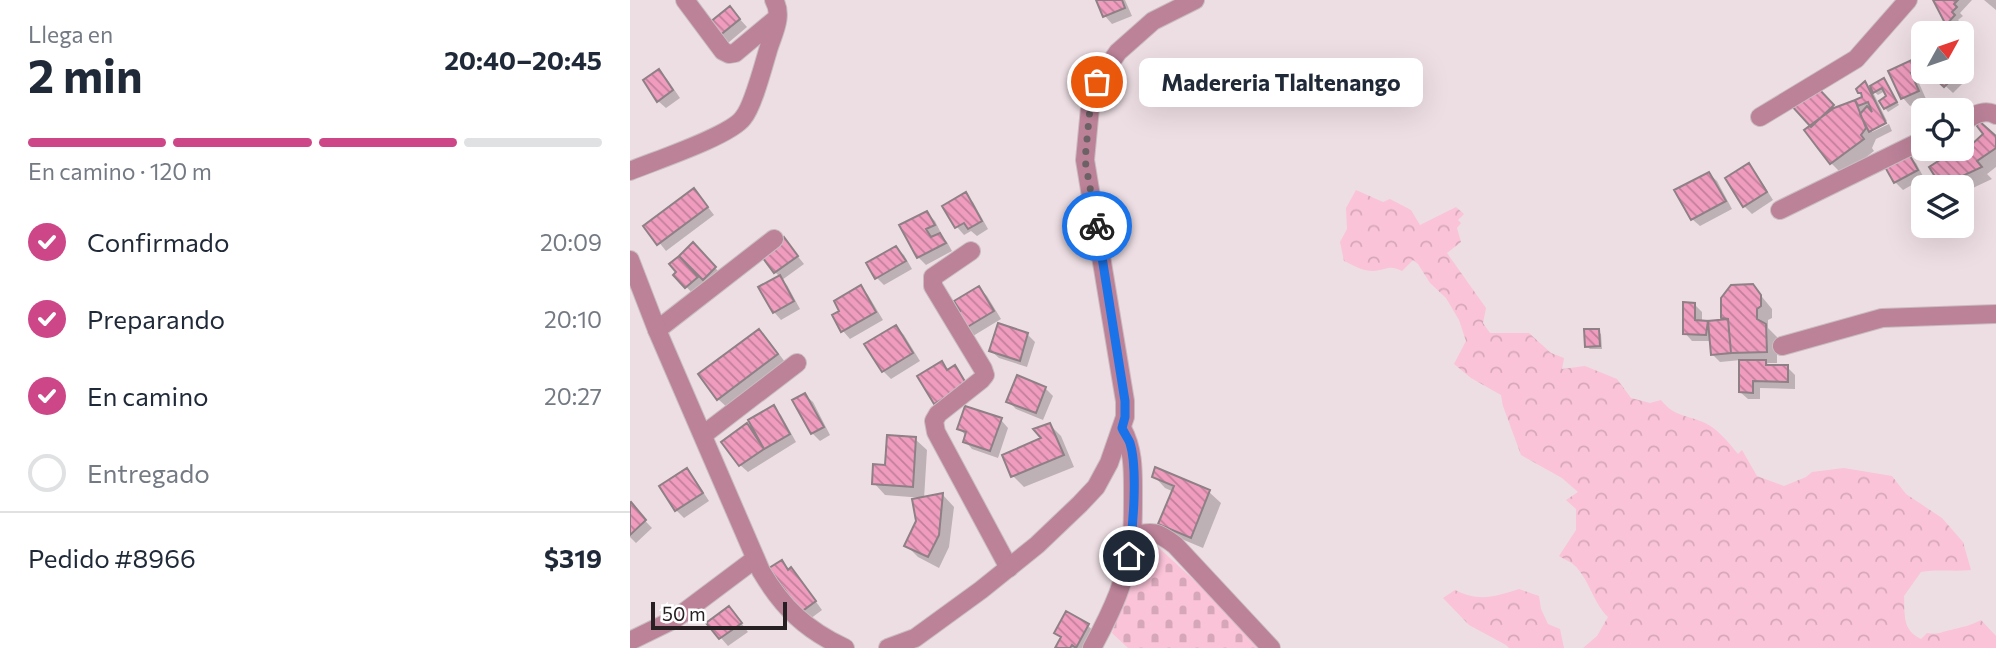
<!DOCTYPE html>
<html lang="es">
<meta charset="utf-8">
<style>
body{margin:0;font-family:Commissioner,sans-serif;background:#f2f2f3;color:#1f2937;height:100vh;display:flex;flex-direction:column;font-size:26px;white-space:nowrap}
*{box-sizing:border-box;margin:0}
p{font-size:23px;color:#747a83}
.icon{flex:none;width:38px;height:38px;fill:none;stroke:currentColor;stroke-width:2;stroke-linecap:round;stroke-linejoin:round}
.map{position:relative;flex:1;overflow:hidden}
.side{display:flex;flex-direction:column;background:#fff;width:630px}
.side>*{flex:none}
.needle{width:46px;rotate:50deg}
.tools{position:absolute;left:1281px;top:21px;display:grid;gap:14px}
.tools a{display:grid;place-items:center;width:63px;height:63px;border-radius:10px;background:#fff;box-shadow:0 7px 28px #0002;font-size:35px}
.scale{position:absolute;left:21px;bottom:18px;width:136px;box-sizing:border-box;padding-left:7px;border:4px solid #262022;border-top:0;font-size:19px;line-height:24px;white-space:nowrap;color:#262022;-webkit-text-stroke:5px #fff;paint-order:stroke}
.pin{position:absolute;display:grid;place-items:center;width:60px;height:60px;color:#fff;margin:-30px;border:4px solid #fff;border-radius:50%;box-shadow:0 2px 7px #0007}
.courier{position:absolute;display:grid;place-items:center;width:70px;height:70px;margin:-35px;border:5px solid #1a73e8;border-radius:50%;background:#fff;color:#222;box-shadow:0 2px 9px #0007}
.bubble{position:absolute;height:49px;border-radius:10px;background:#fff;box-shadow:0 7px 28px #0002;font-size:23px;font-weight:700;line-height:49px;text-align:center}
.overview em{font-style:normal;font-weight:700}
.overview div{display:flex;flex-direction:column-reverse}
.overview{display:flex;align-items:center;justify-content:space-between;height:119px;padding:0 28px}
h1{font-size:46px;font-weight:700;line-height:52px}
.bar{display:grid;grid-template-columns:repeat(4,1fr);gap:10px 7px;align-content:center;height:84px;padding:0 28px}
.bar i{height:9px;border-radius:5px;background:#e0e1e3}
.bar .current{background:#cd4687}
.bar p{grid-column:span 4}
.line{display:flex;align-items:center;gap:18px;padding:0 28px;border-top:2px solid #e0e1e3}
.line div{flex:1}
ol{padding:0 28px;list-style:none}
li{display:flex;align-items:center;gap:21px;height:77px}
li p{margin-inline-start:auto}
li .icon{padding:7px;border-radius:50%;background:#cd4687;color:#fff;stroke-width:4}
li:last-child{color:#747a83}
li i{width:38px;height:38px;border:4px solid #e0e1e3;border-radius:50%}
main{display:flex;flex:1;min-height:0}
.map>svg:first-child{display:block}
.forest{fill:url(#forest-crowns)}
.cemetery{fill:url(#cemetery-stones)}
.shadow{fill:#0003}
.building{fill:url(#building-back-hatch);stroke:#8e8085;stroke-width:2}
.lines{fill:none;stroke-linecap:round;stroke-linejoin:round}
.minor-casing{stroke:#c9bcc0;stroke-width:20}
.tertiary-casing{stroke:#c9bcc0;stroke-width:20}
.minor{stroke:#bb8298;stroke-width:18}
.tertiary{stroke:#bb8298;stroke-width:18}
.done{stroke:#6c6266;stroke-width:7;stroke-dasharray:0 12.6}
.route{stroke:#1a73e8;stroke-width:9}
</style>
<main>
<section class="side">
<div class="overview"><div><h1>2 min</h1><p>Llega en</p></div><em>20:40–20:45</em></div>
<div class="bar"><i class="current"></i><i class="current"></i><i class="current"></i><i></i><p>En camino · 120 m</p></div>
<ol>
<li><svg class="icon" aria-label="check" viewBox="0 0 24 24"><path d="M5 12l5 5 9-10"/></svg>Confirmado<p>20:09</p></li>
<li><svg class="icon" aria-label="check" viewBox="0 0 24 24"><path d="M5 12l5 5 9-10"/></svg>Preparando<p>20:10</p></li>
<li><svg class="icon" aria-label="check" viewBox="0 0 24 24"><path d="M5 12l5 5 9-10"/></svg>En camino<p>20:27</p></li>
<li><i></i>Entregado</li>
</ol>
<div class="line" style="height:91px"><div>Pedido #8966</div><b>$319</b></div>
</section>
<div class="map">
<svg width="1366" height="648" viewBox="0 0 1366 648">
<defs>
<pattern id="forest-crowns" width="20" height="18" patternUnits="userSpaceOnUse" patternTransform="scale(1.75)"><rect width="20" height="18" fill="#fac3d8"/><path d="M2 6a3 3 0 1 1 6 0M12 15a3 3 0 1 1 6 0" fill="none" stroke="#d6a7b9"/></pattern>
<pattern id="cemetery-stones" width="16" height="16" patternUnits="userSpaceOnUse" patternTransform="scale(1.75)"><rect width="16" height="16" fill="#fac3d8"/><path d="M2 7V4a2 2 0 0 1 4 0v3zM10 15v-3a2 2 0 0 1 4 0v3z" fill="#d6a7b9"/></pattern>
<pattern id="building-back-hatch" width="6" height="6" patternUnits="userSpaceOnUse" patternTransform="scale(1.75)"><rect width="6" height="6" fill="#ef9cbe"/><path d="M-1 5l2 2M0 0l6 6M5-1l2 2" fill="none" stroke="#c17f9a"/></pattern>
</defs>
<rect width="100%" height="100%" fill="#eddee3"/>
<!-- forest -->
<path class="forest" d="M726 190 753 202 760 199 781 210 790 225 826 207 834 214 828 220 831 223 827 228 831 242 817 253 856 308 853 323 860 333H899L921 353 934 358 932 369 955 366 987 379 1001 398 1020 403 1031 400C1044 417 1058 415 1075 423 1089 430 1098 442 1108 454L1112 450 1127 476 1154 486 1176 477 1182 472 1214 468 1262 476 1276 494 1312 518 1333 542 1341 570C1324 572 1308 569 1291 572L1274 596C1275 615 1272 630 1291 639L1297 633C1309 635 1310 632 1321 630 1335 626 1337 627 1351 620L1366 636V648H953L967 636 978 617C963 603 959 578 944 565 940 561 933 559 929 556L946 530V509L936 500 948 492 932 478 891 455 873 406 871 395 841 378 824 364 836 341 829 320 816 298 800 283 788 264 783 260 772 271C759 264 756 270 743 271 732 271 723 265 714 261L710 242 717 229 716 208Z
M889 589 909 596 911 609 918 624 930 629 934 648H879L876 645 839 625 813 598 825 590C849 602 864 597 889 589Z"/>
<!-- cemetery -->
<path class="cemetery" d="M518 538 611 623 635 648H498L482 633Z"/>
<!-- shadow -->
<path class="shadow" d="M468 0H495L502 16 482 24 475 16Z
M1305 0H1342L1330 13 1333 16 1328 20 1332 24 1324 32 1317 24Z
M1354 0H1366V10Z
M107 16 117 27 98 43 81 23Z
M1293 64V72H1332V68L1340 76 1323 93 1303 74 1288 81 1296 99 1280 106 1273 98 1261 72 1291 66Z
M29 72 37 79 50 98 36 108 28 101Z
M1254 80 1269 105 1258 112 1255 108 1259 97 1255 91 1248 95 1242 90 1257 121 1242 128V132L1259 124 1262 131 1246 139 1242 148 1244 151 1213 175 1201 163 1177 130 1183 126 1188 91 1206 109 1233 98 1230 92 1235 83 1240 88Z
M1350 124 1366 138V167L1357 174 1362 179 1332 193V187H1315L1301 167 1334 146 1341 149 1355 134Z
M1279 156 1286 163 1294 178 1273 190 1265 182Z
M1119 165 1126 173 1143 200 1122 214 1114 206Z
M1079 174 1087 181 1102 209 1070 226 1062 219Z
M335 195 343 202 358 229 347 236 341 231 334 235 327 227 315 206Z
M71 198 84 215 36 251 16 226Z
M297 213 305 221 311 233 309 234 317 242 322 251 296 265 288 257Z
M154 239 174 264 152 280 157 285 170 309 151 320 144 312 150 277 145 272Z
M63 245 92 275 64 295 45 275 48 272 42 265Z
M266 248 274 255 282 269 254 285 247 278Z
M1123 286 1142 309V318L1138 320V328L1147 337V363H1137L1140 367H1157L1165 375V389L1130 388V399H1118L1110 392 1111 360 1090 362 1082 354 1081 341H1062L1055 333 1064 304 1072 312V321H1096L1093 318Z
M231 287 238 295 253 320 220 339 213 331 212 311Z
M349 288 357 296 371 319 343 336 335 328 332 311Z
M266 327 274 335 290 361 261 379 253 371Z
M129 331 140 342 158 366 100 410 88 399Z
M968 331 971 334 972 349H960L956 346Z
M397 334 405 342 397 367 369 358 361 351Z
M415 388 423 396 413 420 386 409 378 401Z
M175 395 183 402 200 435 190 441 182 433Z
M143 407 151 415 166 442 118 472 110 465 117 425 128 436Z
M371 420 378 428 368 458 342 449 335 441 336 436 329 428Z
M420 425 431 436 444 467 394 487 383 476 413 439Z
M285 439 297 450 294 499 313 495 324 507 319 547 309 568 288 557 276 545 288 521 293 498 255 495 244 483 257 466Z
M57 470 64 478 79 501 54 518 46 510 31 487Z
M526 470 579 492 591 503 573 548 542 535 530 524 544 492 535 488 524 476Z
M0 505 22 528 6 543 0 537Z
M152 562 168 577 192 610 180 619 173 611Z
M436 614 458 626 466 633 458 648H427L432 638 426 632Z
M106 616 118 632 98 646 78 623Z"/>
<!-- building -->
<path class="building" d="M466 0H492L495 8 473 17Z
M1303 0H1328L1324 4 1327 7 1322 12 1325 15 1316 25Z
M100 6 110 19 89 36 79 23Z
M1286 58 1293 68 1281 73 1289 91 1271 99 1258 71Z
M29 69 43 90 27 102 13 80Z
M1298 72H1329L1314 87Z
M1254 78 1267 102 1254 109 1249 101 1256 96 1252 88 1243 93 1240 86Z
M1235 81 1256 123 1239 132 1230 114 1237 106 1242 112 1238 102 1228 106 1225 100 1232 97 1231 93H1228L1226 89Z
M1188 88 1204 105 1181 127 1160 104Z
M1225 100 1236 128 1231 135 1234 139 1200 164 1174 130 1204 108Z
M1349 121 1366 136V148L1347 161 1352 167 1311 186 1299 167 1327 149H1332V145L1334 144 1340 146 1353 134 1347 126Z
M1279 154 1288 170 1264 183 1255 167Z
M1119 163 1137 192 1113 207 1095 178Z
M1079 172 1096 201 1061 220 1044 190Z
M64 188 78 207 27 245 13 226Z
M336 192 352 221 338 229 334 223 325 228 312 206Z
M297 211 305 225 296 229 301 237 310 233 316 243 287 258 269 225Z
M154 237 168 256 144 273 130 254Z
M63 242 86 267 73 280 49 256Z
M266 246 276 261 245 279 236 263Z
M49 256 68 277 55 288 43 275 46 272 39 264Z
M150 275 164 301 143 313 128 287Z
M1123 284 1131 295V306L1127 309V319L1136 324 1137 352 1101 353 1098 319 1091 318V298L1101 285Z
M231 285 246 312 211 332 202 315 209 311 204 301Z
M349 286 364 311 334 329 324 314 330 311 324 301Z
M1053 302 1065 303V320L1078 321 1076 335 1053 334Z
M1098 319 1101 353 1081 355 1078 321Z
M368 323 398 333 390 361 359 351Z
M266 325 283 353 252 372 234 344Z
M129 329 148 354 87 400 68 374Z
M954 329H969L970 346 955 347Z
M1109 360H1136V365H1158V382L1123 381V393L1109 392Z
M312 361 317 370 325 365 337 385 304 404 287 376Z
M387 375 416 387 406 413 376 402Z
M175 393 194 427 181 434 162 400Z
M144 405 160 434 134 449 118 420Z
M335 406 372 418 360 451 333 442 336 432 327 429Z
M117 423 134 449 109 466 91 442Z
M420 423 434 455 381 477 372 455 411 438 403 429Z
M257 435 286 437 283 487 242 484 243 464 255 465Z
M525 467 580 490 561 538 528 524 544 486 522 477Z
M57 468 73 493 45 511 29 486Z
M313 493 309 535 298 557 274 546 286 521 282 499Z
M1 502 16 520 0 535V503Z
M152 560 158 570 161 567 186 601 171 612 139 568Z
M99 606 112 623 89 639 76 623Z
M436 611 459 624 446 648 442 645 440 648H425L431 637 424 633Z"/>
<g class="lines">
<defs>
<path id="minor" d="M55 0 93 51 99 54 105 53 147 18
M1130 117 1226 59 1278 0
M1332 122C1343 116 1354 108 1366 115
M0 171C24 161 100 136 113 118 123 107 134 63 139 47 144 32 153 15 144 0
M1150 210 1293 140
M341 251 303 277V286L353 369 355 375 351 380 308 414 304 421 306 432 379 568
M27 330 144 239
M1152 346 1252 318 1366 314
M73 435 167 363
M502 536C523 530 528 532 545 545L641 648
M0 641 45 619 125 559
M462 648C481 613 499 576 502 535 503 523 503 510 503 497 503 472 504 450 492 428"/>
<path id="tertiary" d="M0 260 27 330 131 571C153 608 176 630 215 648
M258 648 285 638 351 590 407 545 450 504 466 487 479 463 495 417V401L455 160 460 108 467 82 488 52 523 21 565 0"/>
</defs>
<!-- minor casing -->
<use href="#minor" class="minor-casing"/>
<!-- tertiary casing -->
<use href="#tertiary" class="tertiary-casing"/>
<!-- minor -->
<use href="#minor" class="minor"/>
<!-- tertiary -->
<use href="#tertiary" class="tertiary"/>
</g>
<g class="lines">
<!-- done -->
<path class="done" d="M467 226 455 160 460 108 467 82"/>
<!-- route -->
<path class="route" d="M467 226 495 401V417L492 428C494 433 498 438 500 443 508 469 503 529 499 556"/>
</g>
</svg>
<div class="tools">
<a><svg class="needle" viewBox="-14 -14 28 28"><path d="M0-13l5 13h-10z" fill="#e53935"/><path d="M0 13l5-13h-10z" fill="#747a83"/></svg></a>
<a><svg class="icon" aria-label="locate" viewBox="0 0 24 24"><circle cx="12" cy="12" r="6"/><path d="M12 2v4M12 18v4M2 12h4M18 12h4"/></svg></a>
<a><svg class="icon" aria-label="layers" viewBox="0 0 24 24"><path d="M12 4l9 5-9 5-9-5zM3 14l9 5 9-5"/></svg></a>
</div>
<div class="scale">50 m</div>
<div class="pin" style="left:467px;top:82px;background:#ea580c"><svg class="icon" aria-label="bag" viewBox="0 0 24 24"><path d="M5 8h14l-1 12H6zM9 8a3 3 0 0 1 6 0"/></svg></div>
<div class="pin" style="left:499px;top:556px;background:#1f2937"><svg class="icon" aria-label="home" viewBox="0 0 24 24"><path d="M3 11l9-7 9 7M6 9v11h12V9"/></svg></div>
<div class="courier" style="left:467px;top:226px"><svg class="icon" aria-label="bike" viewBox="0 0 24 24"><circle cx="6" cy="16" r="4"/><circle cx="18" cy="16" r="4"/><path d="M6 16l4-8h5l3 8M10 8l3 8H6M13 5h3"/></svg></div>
<div class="bubble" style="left:509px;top:58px;width:284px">Madereria Tlaltenango</div>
</div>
</main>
